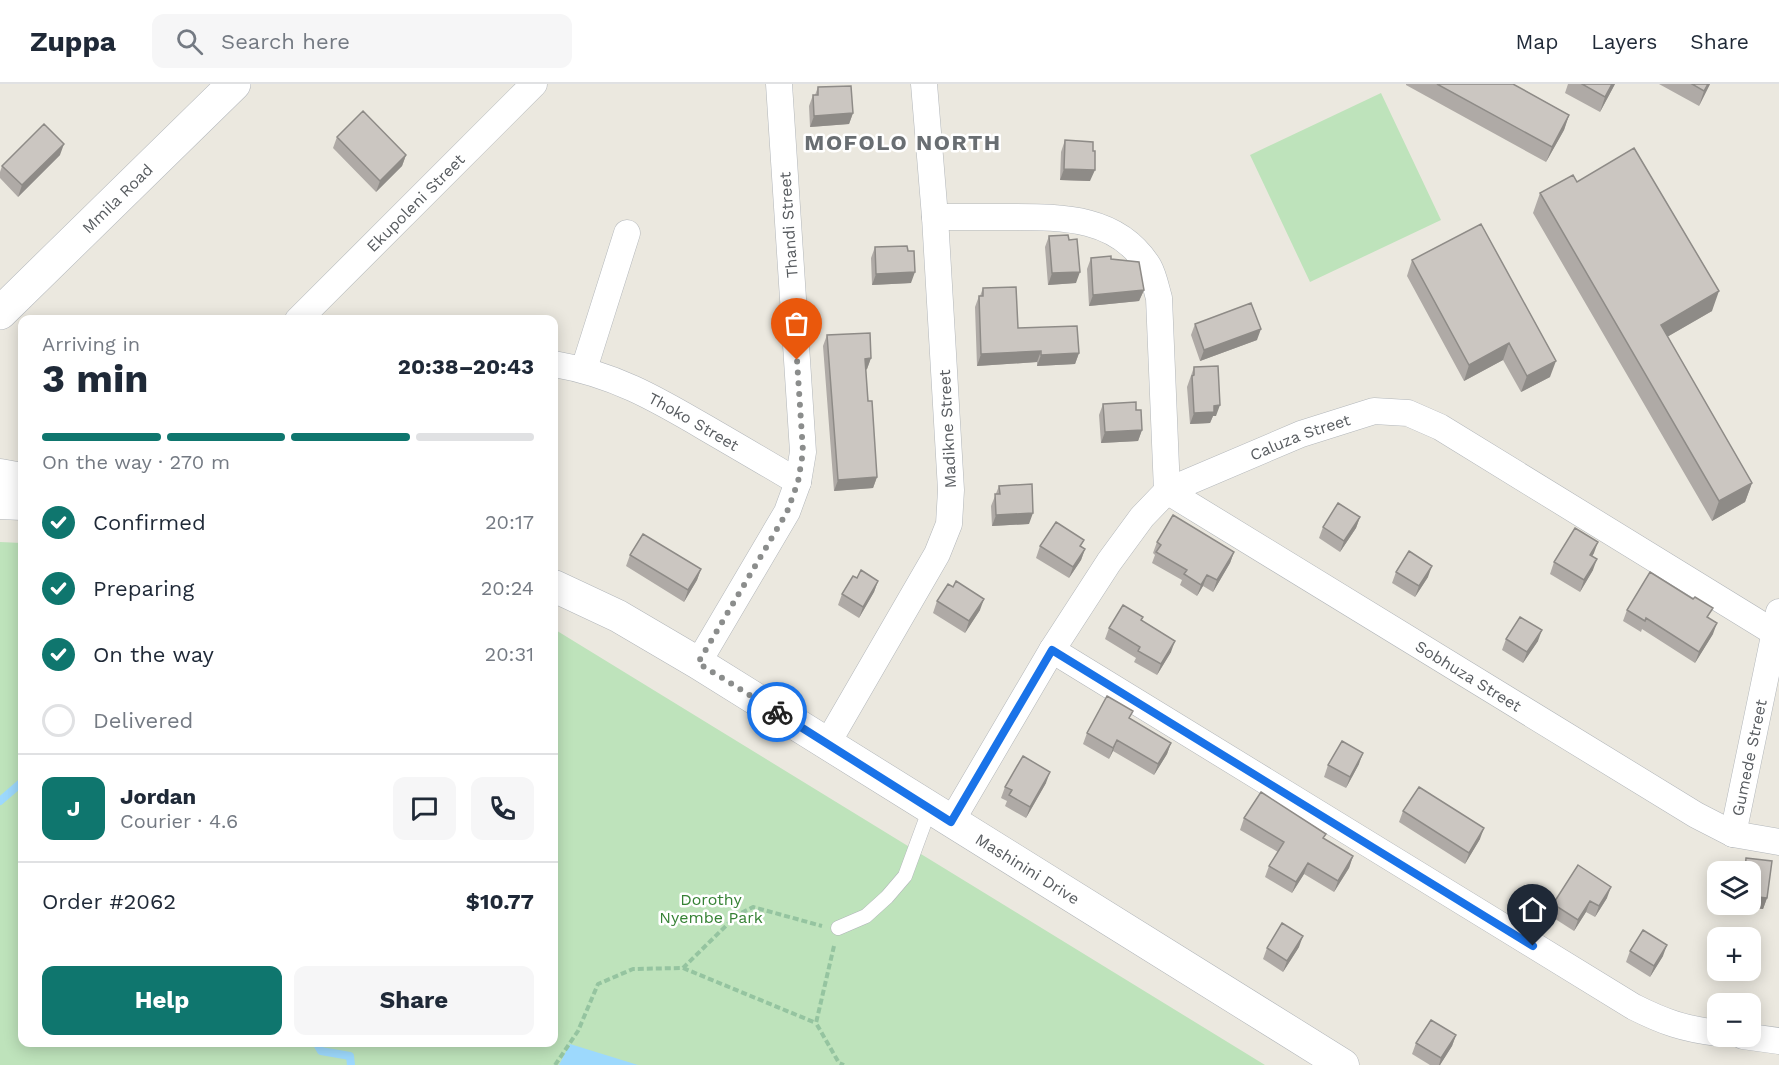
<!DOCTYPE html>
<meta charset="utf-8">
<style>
body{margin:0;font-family:"Work Sans",sans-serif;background:#f6f6f7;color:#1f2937;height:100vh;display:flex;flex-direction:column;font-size:22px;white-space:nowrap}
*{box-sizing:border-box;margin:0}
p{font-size:20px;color:#747a83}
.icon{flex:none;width:33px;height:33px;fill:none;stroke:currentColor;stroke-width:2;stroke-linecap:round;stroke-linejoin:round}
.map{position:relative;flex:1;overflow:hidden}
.panel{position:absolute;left:18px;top:231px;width:540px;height:732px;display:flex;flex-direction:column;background:#fff;border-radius:12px;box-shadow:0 3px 15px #0003}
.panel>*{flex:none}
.tools{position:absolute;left:1707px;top:777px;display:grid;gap:12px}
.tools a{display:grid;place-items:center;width:54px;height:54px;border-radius:12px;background:#fff;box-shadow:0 3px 15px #0003;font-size:30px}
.pin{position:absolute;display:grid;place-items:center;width:51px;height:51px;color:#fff;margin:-62px -26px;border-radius:50% 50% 50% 0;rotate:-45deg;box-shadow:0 0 6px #0007}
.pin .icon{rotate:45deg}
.courier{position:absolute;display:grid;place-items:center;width:60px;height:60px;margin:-30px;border:4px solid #1a73e8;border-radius:50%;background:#fff;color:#222;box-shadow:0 2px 8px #0007}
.overview em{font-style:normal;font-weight:700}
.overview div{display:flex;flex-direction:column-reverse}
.overview{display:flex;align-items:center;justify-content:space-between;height:102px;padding:0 24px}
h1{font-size:39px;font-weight:700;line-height:45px}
.bar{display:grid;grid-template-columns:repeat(4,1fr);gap:9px 6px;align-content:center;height:72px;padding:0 24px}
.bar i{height:8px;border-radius:4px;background:#e0e1e3}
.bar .selected{background:#0f766e}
.bar p{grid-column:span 4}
.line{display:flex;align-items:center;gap:15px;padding:0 24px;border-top:2px solid #e0e1e3}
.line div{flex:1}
.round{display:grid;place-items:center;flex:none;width:63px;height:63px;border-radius:12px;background:#f6f6f7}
ol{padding:0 24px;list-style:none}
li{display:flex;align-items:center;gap:18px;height:66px}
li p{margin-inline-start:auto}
li .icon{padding:6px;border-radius:50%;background:#0f766e;color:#fff;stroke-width:4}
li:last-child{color:#747a83}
li i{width:33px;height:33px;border:3px solid #e0e1e3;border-radius:50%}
.action{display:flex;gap:12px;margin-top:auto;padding:12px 24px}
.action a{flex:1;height:69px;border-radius:12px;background:#0f766e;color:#fff;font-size:24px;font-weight:700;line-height:69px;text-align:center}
.action a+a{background:#f6f6f7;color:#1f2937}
header{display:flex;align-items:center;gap:36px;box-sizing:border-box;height:84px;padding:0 30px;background:#fff;border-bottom:2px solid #e0e1e3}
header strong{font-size:28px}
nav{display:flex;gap:33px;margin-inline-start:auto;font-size:21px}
.search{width:420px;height:54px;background:#f6f6f7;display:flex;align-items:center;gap:15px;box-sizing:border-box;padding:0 21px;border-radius:12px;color:#747a83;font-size:22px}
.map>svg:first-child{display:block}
.green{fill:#bee3bb}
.water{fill:#9dd9fd}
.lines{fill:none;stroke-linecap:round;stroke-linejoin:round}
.stream{stroke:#9dd9fd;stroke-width:8}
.service-casing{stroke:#b2b6ba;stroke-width:15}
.minor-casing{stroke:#b2b6ba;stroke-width:27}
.tertiary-casing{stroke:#b2b6ba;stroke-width:33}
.secondary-casing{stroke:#b3b7bc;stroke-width:34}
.path{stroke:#95c4a0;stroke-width:4;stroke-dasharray:6 3;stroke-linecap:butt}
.service{stroke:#fff;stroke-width:14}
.minor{stroke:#fff;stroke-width:26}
.tertiary{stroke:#fff;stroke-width:32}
.secondary{stroke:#fff;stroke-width:33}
.wall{fill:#afaaa6}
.shaded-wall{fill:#8e8b87}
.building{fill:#cbc6c1;stroke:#8e8b87;stroke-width:1.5}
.done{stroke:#8b8d8c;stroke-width:6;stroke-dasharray:0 10.8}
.route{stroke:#1a73e8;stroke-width:8}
.labels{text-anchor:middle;stroke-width:5;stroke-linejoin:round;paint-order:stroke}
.street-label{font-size:16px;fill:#585c60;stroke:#fff}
.park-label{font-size:16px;fill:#368235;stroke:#fff}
.district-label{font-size:22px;font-weight:bold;letter-spacing:1.5px;fill:#696e72;stroke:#fff}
</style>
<header>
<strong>Zuppa</strong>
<div class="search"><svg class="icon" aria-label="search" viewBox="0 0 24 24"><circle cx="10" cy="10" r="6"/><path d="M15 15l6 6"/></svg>Search here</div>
<nav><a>Map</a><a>Layers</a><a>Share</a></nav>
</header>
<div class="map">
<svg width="1779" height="981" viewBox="0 0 1779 981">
<rect width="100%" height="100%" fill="#ebe8df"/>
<!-- green -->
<path class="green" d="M1381 9 1441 136 1310 198 1250 71Z
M0 458 22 459V958H554V545L1265 981H0Z"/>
<!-- water -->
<path class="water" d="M570 960 638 981H559Z"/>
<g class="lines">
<!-- stream -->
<path class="stream" d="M0 717 22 698
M316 958 321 967 350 972 351 981"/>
<defs>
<path id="service" d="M838 844 866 832 887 813 905 792 930 724"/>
<g id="minor">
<path id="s1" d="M935 133C960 133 984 133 1009 133 1061 133 1118 132 1149 183 1154 192 1156 204 1159 214L1167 407 1696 731 1733 750 1779 758"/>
<path id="s2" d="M298 236 534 0"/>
<path id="s3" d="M554 280C613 290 655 314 706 344 737 362 768 380 798 398"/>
<path d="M584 285 627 149"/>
<path d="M1052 566 1634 923C1664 938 1684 945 1718 949"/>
<path d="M698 579 787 428 798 398 803 368 779 0"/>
<path d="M827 660 937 470 949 440 951 406 935 133 924 0"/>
<path id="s4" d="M951 738 1052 566 1109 478 1142 433 1167 407 1301 350 1374 327 1408 329 1440 343 1775 549"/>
<path id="s5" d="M1733 750 1779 528"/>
<path d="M1743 952 1779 957"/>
</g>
<g id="tertiary">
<path d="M0 391 22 395"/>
<path d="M0 419 22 420"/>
<path id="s6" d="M554 502 618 532 698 579 1343 981"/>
</g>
<g id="secondary">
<path id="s7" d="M0 229 234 0"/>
</g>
</defs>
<!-- service casing -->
<use href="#service" class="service-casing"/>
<!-- minor casing -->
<use href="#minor" class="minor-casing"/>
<!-- tertiary casing -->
<use href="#tertiary" class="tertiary-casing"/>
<!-- secondary casing -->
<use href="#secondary" class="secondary-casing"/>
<!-- path -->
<path class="path" d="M834 862 816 939 839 979 844 981
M683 884 816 939
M555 981 578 947 598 900 633 885 683 884 737 831 753 823 822 842"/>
<!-- service -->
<use href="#service" class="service"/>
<!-- minor -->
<use href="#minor" class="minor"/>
<!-- tertiary -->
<use href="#tertiary" class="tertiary"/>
<!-- secondary -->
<use href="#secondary" class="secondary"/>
</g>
<!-- wall -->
<path class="wall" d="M1406 0H1513L1569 31 1564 46 1546 78 1406 1Z
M1568 0H1615L1600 28 1565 9Z
M1659 0H1710L1699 22Z
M818 3 853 29 849 40 810 43 809 22 813 11H815Z
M337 53 406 71 402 82 376 108 333 64Z
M1065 56 1090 97 1060 96 1061 68Z
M60 71 18 113 0 94V88L2 82Z
M1577 98 1712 227 1667 253 1752 399 1745 418 1712 437 1533 129 1540 109Z
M1049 152 1076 199 1048 201 1045 163Z
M875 163 911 199 872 201 871 174Z
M1091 174 1111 175 1144 206 1139 217 1089 222 1087 185Z
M1412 176 1550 293 1521 308 1503 276 1464 297 1407 192Z
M983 204 1018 244 1079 269 1075 280 1037 282V278L977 282 975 223 979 212H980Z
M1195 240 1257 256 1200 277 1191 251Z
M827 251 871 274 867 285 866 286 868 317 877 393 873 404 834 407 823 262Z
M1194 283 1216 332H1213L1210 339 1190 340 1187 303Z
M1103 320 1136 326 1142 346 1138 357 1101 359 1099 331Z
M999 402 1029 440 992 442 991 422Z
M1360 433 1356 444 1340 468 1319 454 1323 443Z
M1084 456 1081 462 1085 465 1081 476 1069 494 1036 474 1040 462Z
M1157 458 1234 468 1230 479 1213 508 1203 502 1197 512 1180 501 1182 496 1152 479 1155 471 1153 469Z
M1594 469 1592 472 1593 486 1580 508 1550 490 1554 478Z
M630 471 701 485 697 496 684 518 626 482Z
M1396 488 1428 493 1415 513 1392 499Z
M878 497 874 508 859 534 838 521 842 510Z
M937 517 980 526 965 549 933 529Z
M1627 526 1709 535 1713 550 1695 579 1642 545 1641 548 1623 537Z
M1143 533 1141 537 1171 568 1157 591 1134 578 1136 574 1105 555 1109 544Z
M1506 555 1538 557 1523 579 1502 566Z
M1131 635 1171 659 1167 670 1154 691 1113 667 1109 675 1083 660 1087 649Z
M1359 680 1346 704 1324 693 1328 681Z
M1046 699 1026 734 1005 722 1007 717 1001 714 1005 703Z
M1403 727 1480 755 1465 780 1399 738Z
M1244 734 1324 755 1353 772 1349 784 1334 808 1304 790 1292 809 1265 793 1269 782 1278 768 1240 746Z
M1746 774 1767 814 1763 825 1738 822V820H1750V788H1742Z
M1607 814 1595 833 1586 828 1574 847 1549 831 1553 820Z
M1299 863 1283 888 1263 875 1267 864Z
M1630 867 1663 872 1650 893 1626 878Z
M1456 951 1452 962 1440 981H1430L1412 970 1416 959Z"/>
<!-- shaded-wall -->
<path class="shaded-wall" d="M1612 0H1615L1600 28 1605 13Z
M1708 0H1710L1699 22 1704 7Z
M853 29 849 40 810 43 814 32Z
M1569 31 1564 46 1546 78 1552 63Z
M64 60 60 71 18 113 22 101Z
M406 71 402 82 376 108 380 97Z
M1064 85 1095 86 1090 97 1060 96Z
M915 188 911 199 872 201 876 190Z
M1080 188 1076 199 1048 201 1052 189Z
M1144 206 1139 217 1089 222 1093 211Z
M1719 207 1712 227 1653 261 1661 241Z
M1261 245 1257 256 1200 277 1204 266Z
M1509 259 1503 276 1464 297 1469 281Z
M1041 267 1037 278 977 282 981 270Z
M1079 269 1075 280 1037 282 1041 271Z
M871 274 867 285 861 286 865 275Z
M1556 277 1550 293 1521 308 1527 292Z
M1220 321 1216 332H1213L1210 339 1190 340 1194 329 1214 322Z
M1142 346 1138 357 1101 359 1105 348Z
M877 393 873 404 834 407 838 396Z
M1752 399 1745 418 1712 437 1719 417Z
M1033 429 1029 440 992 442 996 431Z
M1360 433 1356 444 1340 468 1344 457Z
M1598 458 1594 469 1586 482 1590 471Z
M1085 465 1081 476 1069 494 1073 483Z
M1234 468 1230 479 1213 508 1217 496Z
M1597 475 1593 486 1580 508 1584 496Z
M1432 482 1428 493 1415 513 1419 502Z
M701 485 697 496 684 518 688 506Z
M1207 491 1203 502 1197 512 1201 501Z
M878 497 874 508 859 534 863 523Z
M984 515 980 526 965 549 969 537Z
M1717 539 1713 550 1695 579 1699 568Z
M1542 546 1538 557 1523 579 1527 568Z
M1175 557 1171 568 1157 591 1161 580Z
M1117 656 1113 667 1109 675 1113 664Z
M1171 659 1167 670 1154 691 1158 680Z
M1363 669 1359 680 1346 704 1350 693Z
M1050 688 1046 699 1026 734 1030 723Z
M1484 744 1480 755 1465 780 1469 769Z
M1353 772 1349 784 1334 808 1338 797Z
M1308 779 1304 790 1292 809 1296 798Z
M1611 803 1607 814 1595 833 1599 822Z
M1750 812 1767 814 1763 825 1738 822 1739 820H1750Z
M1590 817 1586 828 1574 847 1578 836Z
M1303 852 1299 863 1283 888 1287 877Z
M1667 861 1663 872 1650 893 1654 882Z
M1456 951 1452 962 1440 981H1439L1441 974Z"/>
<!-- building -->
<path class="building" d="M1437 0H1513L1569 31 1552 63Z
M1582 0H1612L1605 13Z
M1692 0H1708L1704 7Z
M851 2 853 29 814 32 813 11H818V3Z
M363 27 406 71 380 97 337 53Z
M44 40 64 60 22 101 2 82Z
M1065 56 1093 58V67H1095V86L1064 85Z
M1634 64 1719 207 1661 241 1752 399 1719 417 1540 109 1573 91 1577 98Z
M1481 140 1556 277 1527 292 1509 259 1469 281 1412 176Z
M1068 151 1069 156 1077 155 1080 188 1052 189 1049 152Z
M907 162 908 167H914L915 188 876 190 875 163Z
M1111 172V175L1139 178 1144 206 1093 211 1091 174Z
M1016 203 1018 244 1077 242 1079 269 1041 271V267L981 270 979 212H983V204Z
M1251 219 1261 245 1204 266 1195 240Z
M870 249 871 274 865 275 868 317H872L877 393 838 396 827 251Z
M1218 282 1220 321 1214 322V328L1194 329 1192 292 1194 291V283Z
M1136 318V326H1141L1142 346 1105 348 1103 320Z
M1032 400 1033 429 996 431 995 410H1000L999 402Z
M1338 419 1360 433 1344 457 1323 443Z
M1173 431 1234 468 1217 496 1207 491 1201 501 1184 490 1187 486 1156 468 1161 461 1157 458Z
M1056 438 1084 456 1080 462 1085 465 1073 483 1040 462Z
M1575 444 1598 458 1590 471 1597 475 1584 496 1554 478Z
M643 450 701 485 688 506 630 471Z
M1409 467 1432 482 1419 502 1396 488Z
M861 486 878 497 863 523 842 510 853 492 857 494Z
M1650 488 1693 515 1695 513 1713 524 1707 533 1717 539 1699 568 1646 534 1645 537 1627 526Z
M956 497 984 515 969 537 937 517 948 500 953 503Z
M1123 521 1143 533 1141 536 1175 557 1161 580 1138 567 1140 563 1109 544Z
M1520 533 1542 546 1527 568 1506 555Z
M1107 612 1133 627 1129 634 1171 659 1158 680 1117 656 1113 664 1087 649Z
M1342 657 1363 669 1350 693 1328 681Z
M1023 672 1050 688 1030 723 1009 711 1012 706 1005 703Z
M1419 703 1484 744 1469 769 1403 727Z
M1261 708 1326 750 1323 754 1353 772 1338 797 1308 779 1296 798 1269 782 1284 758 1244 734Z
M1746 774 1772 777 1767 814 1750 812V788H1745Z
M1578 781 1611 803 1599 822 1590 817 1578 836 1553 820Z
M1282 839 1303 852 1287 877 1267 864Z
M1643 846 1667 861 1654 882 1630 867Z
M1431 936 1456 951 1441 974 1416 959Z"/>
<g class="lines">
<!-- done -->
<path class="done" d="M777 628 698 579 787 428 798 398 803 368 797 276"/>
<!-- route -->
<path class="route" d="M777 628 951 738 1052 566 1533 862"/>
</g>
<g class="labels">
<!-- street labels -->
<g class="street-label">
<text dy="6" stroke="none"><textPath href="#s7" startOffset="164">Mmila Road</textPath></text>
<text dy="6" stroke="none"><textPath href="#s2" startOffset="166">Ekupoleni Street</textPath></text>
<text transform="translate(788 141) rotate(-94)" y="6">Thandi Street</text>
<text dy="6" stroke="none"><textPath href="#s3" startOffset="152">Thoko Street</textPath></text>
<text transform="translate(947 345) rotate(-93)" y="6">Madikne Street</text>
<text dy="6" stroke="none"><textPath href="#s4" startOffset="540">Caluza Street</textPath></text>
<text dy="6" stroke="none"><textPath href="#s1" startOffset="810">Sobhuza Street</textPath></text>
<text dy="6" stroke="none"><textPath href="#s5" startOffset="78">Gumede Street</textPath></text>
<text dy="6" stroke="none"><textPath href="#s6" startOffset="552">Mashinini Drive</textPath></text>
</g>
<!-- park labels -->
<g class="park-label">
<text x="711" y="821">Dorothy<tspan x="711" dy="18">Nyembe Park</tspan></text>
</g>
<!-- district labels -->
<g class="district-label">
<text x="903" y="66">MOFOLO NORTH</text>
</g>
</g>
</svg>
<div class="tools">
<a><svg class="icon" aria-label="layers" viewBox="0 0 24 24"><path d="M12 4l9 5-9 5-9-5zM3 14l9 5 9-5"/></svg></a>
<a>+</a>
<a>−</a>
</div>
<div class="pin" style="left:797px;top:276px;background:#ea580c"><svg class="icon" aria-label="bag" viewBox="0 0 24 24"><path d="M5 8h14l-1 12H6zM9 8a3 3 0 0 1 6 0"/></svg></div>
<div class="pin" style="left:1533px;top:862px;background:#1f2937"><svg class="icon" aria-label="home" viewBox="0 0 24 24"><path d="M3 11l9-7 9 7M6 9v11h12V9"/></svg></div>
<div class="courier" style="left:777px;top:628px"><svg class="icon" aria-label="bike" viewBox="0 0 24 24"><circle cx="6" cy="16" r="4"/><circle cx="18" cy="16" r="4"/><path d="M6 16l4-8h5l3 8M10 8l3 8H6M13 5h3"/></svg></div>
<section class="panel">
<div class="overview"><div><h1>3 min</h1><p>Arriving in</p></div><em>20:38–20:43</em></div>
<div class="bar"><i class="selected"></i><i class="selected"></i><i class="selected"></i><i></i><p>On the way · 270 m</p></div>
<ol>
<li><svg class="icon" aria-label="check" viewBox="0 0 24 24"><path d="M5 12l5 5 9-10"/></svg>Confirmed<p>20:17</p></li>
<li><svg class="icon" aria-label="check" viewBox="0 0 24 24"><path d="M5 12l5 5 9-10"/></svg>Preparing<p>20:24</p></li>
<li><svg class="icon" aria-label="check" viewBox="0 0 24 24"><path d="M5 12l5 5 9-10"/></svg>On the way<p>20:31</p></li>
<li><i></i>Delivered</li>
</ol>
<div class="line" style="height:108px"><b class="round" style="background:#0f766e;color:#fff">J</b><div><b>Jordan</b><p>Courier · 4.6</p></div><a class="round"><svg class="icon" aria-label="chat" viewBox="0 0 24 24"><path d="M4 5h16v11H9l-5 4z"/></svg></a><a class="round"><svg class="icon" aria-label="phone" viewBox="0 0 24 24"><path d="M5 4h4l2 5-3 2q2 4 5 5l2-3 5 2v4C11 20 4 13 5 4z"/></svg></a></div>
<div class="line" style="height:78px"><div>Order #2062</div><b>$10.77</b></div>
<div class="action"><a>Help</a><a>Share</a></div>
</section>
</div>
